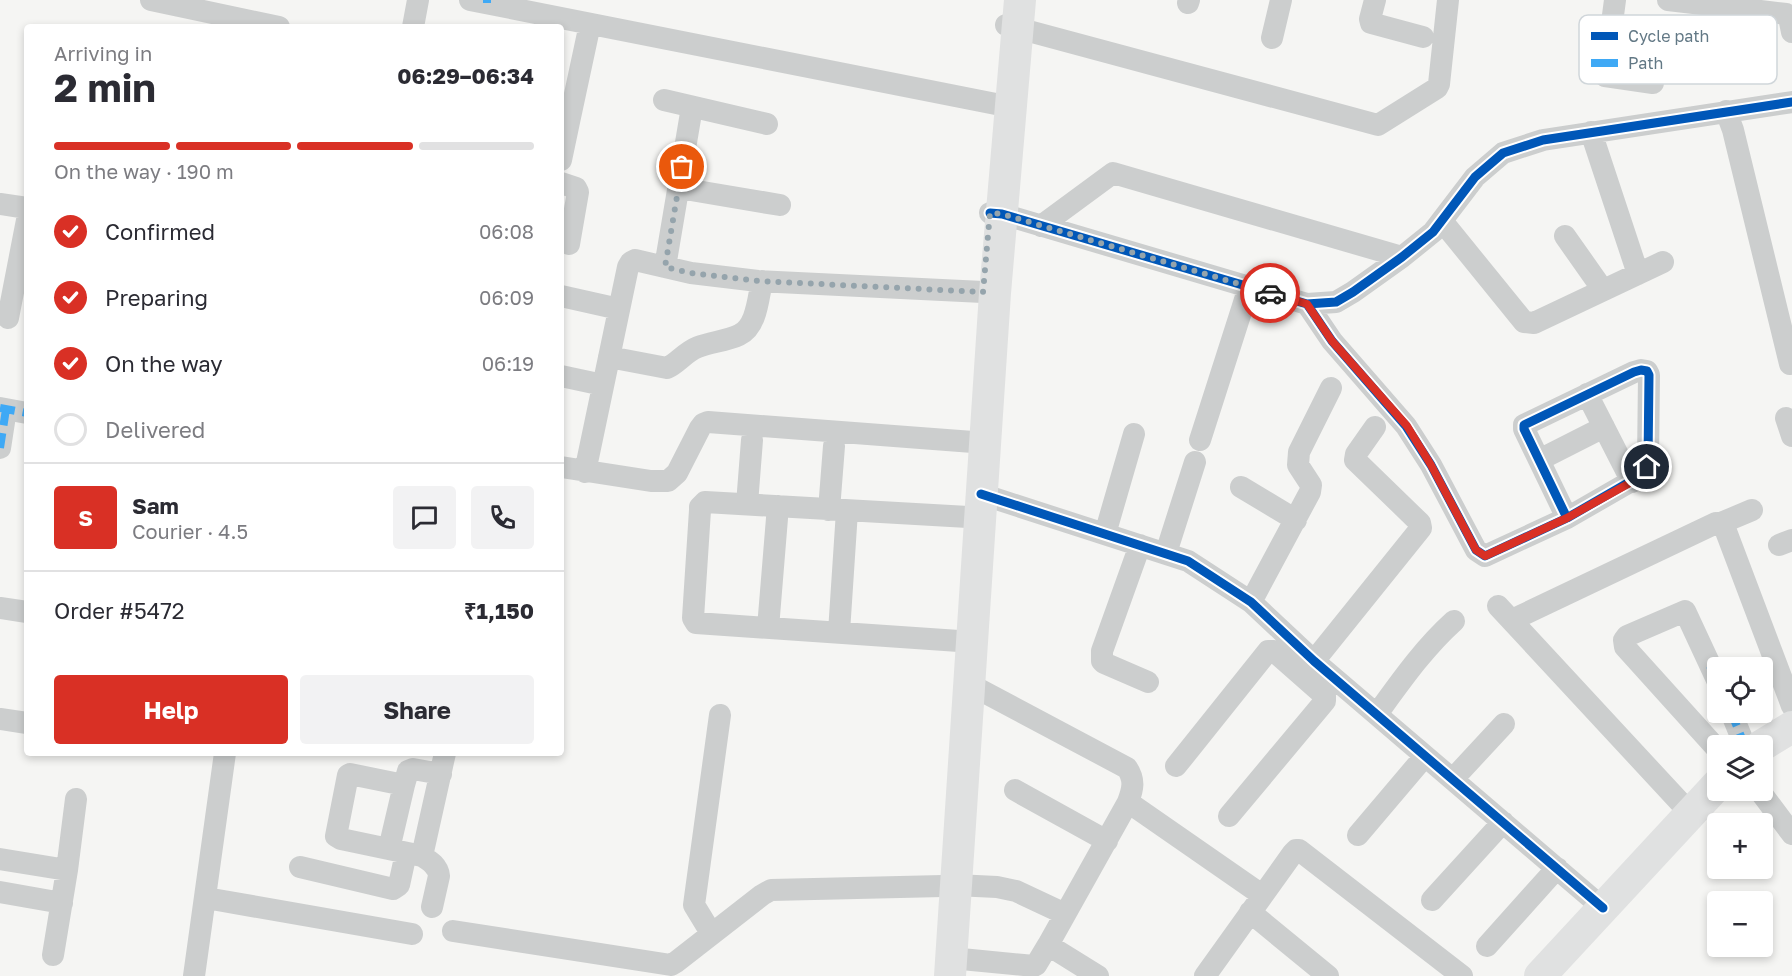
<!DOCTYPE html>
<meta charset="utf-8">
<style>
body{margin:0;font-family:"Golos Text",sans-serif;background:#f2f2f3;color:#2b2b33;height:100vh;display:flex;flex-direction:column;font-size:22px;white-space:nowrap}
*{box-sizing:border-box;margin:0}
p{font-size:20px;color:#7c7c81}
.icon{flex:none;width:33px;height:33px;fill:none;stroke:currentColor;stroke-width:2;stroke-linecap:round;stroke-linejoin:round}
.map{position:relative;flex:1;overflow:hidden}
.sheet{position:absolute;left:24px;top:24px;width:540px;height:732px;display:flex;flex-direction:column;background:#fff;border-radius:6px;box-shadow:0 3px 9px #0003}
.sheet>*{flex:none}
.fabs{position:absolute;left:1707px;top:657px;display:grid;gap:12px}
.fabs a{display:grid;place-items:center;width:66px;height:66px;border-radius:6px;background:#fff;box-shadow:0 3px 9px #0003;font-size:30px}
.pin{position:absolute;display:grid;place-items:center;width:51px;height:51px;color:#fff;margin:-26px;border:3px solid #fff;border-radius:50%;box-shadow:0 2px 6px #0007}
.courier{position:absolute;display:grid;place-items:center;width:60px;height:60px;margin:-30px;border:4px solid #d93025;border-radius:50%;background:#fff;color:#222;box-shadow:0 2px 8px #0007}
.overview em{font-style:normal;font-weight:700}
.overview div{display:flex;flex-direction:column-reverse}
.overview{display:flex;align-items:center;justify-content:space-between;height:102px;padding:0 30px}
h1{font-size:39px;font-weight:700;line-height:45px}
.bar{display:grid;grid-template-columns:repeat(4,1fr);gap:9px 6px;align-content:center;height:72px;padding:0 30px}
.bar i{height:8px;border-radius:4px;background:#e1e1e2}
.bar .selected{background:#d93025}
.bar p{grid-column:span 4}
.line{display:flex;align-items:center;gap:15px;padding:0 30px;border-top:2px solid #e1e1e2}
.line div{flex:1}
.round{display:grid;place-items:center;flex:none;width:63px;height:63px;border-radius:6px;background:#f2f2f3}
ol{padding:0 30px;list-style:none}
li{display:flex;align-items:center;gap:18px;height:66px}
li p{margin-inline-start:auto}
li .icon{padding:6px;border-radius:50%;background:#d93025;color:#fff;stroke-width:4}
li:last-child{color:#7c7c81}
li i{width:33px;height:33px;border:3px solid #e1e1e2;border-radius:50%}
.button{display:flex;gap:12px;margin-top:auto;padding:12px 30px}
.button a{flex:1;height:69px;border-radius:6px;background:#d93025;color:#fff;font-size:24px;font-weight:700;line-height:69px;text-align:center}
.button a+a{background:#f2f2f3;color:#2b2b33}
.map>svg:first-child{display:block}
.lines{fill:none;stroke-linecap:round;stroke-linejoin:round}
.street{stroke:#cccece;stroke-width:22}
.secondary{stroke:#e0e1e1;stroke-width:32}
.quiet{stroke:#3fa9f5;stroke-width:8;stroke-dasharray:15 8;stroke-linecap:butt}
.cycleway-casing{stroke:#fff;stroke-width:13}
.cycleway{stroke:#0057b8;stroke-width:9}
.done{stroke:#95a4ac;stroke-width:6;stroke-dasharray:0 10.8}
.route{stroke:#d93025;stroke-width:8}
.key{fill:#fff;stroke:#d0d6da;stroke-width:1.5}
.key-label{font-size:16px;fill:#627885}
</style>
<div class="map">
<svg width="1792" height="976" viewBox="0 0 1792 976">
<rect width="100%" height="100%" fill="#f5f5f3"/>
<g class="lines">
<!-- street -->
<path class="street" d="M151 0 279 27
M470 0 1011 107
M1375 0 1370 19 1371 23 1423 37
M1615 0 1605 76 1653 83
M1668 0 1786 14 1789 17 1792 32
M1188 3 1189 0
M1006 25 1378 125 1437 88 1439 84 1448 0
M413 27 418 0
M1272 38 1281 0
M664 100 767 124
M1726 111 1733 130 1790 364
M561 121 569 122 590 24
M1591 132 1638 274
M561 160 569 122
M561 183 576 188 578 192 569 244
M679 188 780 205
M0 204 27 208
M990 213 1002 214 1307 304 1336 302 1353 292 1402 257 1433 232 1475 177 1503 153 1543 140 1792 102
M1442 221 1524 322 1534 323 1663 262
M1041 226 1113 173 1402 257
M1565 236 1603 290
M665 267 692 107
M561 296 619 309
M1307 304 1332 341 1406 426 1431 465 1476 550 1485 556 1567 518 1640 476 1647 467 1648 461 1649 375 1647 371 1641 370 1634 372 1524 425V429L1567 518
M8 318 27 220
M609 357 667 368C678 363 685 352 698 347 711 342 726 341 739 335 757 327 758 298 762 281
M561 376 603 385
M1587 394 1632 482
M0 408 27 413
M1786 418 1792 436
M1200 440 1249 287
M0 448 6 409
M1539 460 1604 427
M561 467 651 481H668L677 473 700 428 703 424 708 422 973 442
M585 472 628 267 631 262 635 260 691 273 758 281 983 292
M1241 487 1296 520
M981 494 1188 561 1251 602 1314 661 1603 908
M747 504 752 440
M829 510 834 446
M1721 523 1752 510
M1105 534 1134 434
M1140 545 1102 651V661L1104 663 1148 682
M1779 545 1792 540
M1166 553 1195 462
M1251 602 1310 492 1311 485 1298 465 1299 452 1331 388
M1498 606 1690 813
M0 608 27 612
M1512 620 1716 523 1724 526 1792 706
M768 628 778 506
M839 632 847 511
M959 641 696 623 693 618 700 510V507L705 502 968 517
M1314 661 1421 528 1420 523 1355 460 1356 454 1375 427
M1718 682 1685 611 1627 636 1624 640 1625 647 1718 750
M969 684 1127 768C1135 780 1133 789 1128 802L1048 945
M1731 712 1745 746
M1377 714C1401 681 1424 648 1454 621
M0 719 27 723
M1176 766 1268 651H1274L1325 696V701L1229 816
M441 774 413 769 408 771 404 785 350 774 348 775 336 836 341 839 422 856 445 753
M1453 779 1504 724
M1015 790 1107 841
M1759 790 1792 834
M1128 802 1262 895
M1358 835 1425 756
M389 849 404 785
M422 856C430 861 438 866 439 876L432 907
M0 859 67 870
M300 867 393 889 399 885 406 853
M955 885 997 887 1016 891 1065 914
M0 892 62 903
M206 898 412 934
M1432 900 1503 822
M1250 912 1328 976
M453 931 671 965 676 962 762 895 771 890 943 886
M711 933 694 905 720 715
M1487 946 1557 868
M53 955 67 870 76 799
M951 958 1034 966 1036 965 1048 945 1098 976
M194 976 225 753
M1205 976 1293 853 1296 850H1299L1462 976"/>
<!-- secondary -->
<path class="secondary" d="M1761 746 1792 727
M950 976 995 293 1020 0
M1540 976 1718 784"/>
<!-- quiet -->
<path class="quiet" d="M487 3V0
M0 408 27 413
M0 448 6 409
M1710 666 1718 682
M1731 712 1745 746"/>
<defs>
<path id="cycleway" d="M990 213 1002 214 1307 304 1336 302 1353 292 1402 257 1433 232 1475 177 1503 153 1543 140 1792 102
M1307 304 1332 341 1406 426 1431 465 1476 550 1485 556 1567 518 1640 476 1647 467 1648 461 1649 375 1647 371 1641 370 1634 372 1524 425V429L1567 518
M981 494 1188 561 1251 602 1314 661 1603 908"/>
</defs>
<!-- cycleway casing -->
<use href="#cycleway" class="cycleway-casing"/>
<!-- cycleway -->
<use href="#cycleway" class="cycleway"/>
</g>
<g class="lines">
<!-- done -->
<path class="done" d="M682 167 665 267 691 273 758 281 983 292 990 213 1002 214 1270 293"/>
<!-- route -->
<path class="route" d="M1270 293 1307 304 1332 341 1407 426 1431 465 1476 550 1485 556 1567 518 1637 479 1647 467"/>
</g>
<!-- legend -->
<rect x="1579" y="15" width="198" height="69" rx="9" class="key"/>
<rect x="1591" y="32" width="27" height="8" fill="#0057b8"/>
<rect x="1591" y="59" width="27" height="8" fill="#3fa9f5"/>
<g class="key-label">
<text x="1628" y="42">Cycle path</text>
<text x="1628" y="69">Path</text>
</g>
</svg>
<div class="fabs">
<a><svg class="icon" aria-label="locate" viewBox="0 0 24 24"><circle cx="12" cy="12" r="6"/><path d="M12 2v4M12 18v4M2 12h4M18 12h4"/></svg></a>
<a><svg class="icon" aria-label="layers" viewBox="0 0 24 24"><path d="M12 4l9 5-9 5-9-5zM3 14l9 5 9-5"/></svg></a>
<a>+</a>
<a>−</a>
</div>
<div class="pin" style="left:682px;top:167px;background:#ea580c"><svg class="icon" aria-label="bag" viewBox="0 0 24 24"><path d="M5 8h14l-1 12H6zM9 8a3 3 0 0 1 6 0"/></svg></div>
<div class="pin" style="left:1647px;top:467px;background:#1f2937"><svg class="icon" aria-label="home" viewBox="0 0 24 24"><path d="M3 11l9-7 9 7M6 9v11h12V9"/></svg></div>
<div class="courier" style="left:1270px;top:293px"><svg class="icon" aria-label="car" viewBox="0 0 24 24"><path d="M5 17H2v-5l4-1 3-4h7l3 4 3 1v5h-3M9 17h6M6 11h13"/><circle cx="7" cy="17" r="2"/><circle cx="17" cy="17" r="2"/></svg></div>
<section class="sheet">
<div class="overview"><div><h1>2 min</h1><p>Arriving in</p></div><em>06:29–06:34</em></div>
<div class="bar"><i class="selected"></i><i class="selected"></i><i class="selected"></i><i></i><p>On the way · 190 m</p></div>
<ol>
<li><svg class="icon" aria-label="check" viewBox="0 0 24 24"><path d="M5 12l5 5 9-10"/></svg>Confirmed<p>06:08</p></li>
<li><svg class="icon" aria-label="check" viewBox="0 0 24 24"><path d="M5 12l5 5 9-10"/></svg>Preparing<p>06:09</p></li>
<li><svg class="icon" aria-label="check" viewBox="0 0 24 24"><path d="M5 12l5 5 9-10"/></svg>On the way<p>06:19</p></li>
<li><i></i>Delivered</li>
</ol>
<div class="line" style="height:108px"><b class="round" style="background:#d93025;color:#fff">S</b><div><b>Sam</b><p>Courier · 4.5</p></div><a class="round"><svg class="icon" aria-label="chat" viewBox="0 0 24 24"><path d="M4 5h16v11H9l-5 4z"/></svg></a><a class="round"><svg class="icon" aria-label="phone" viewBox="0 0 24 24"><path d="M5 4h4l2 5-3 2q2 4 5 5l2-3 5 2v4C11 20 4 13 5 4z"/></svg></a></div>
<div class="line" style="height:78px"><div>Order #5472</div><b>₹1,150</b></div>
<div class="button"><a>Help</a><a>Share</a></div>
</section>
</div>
